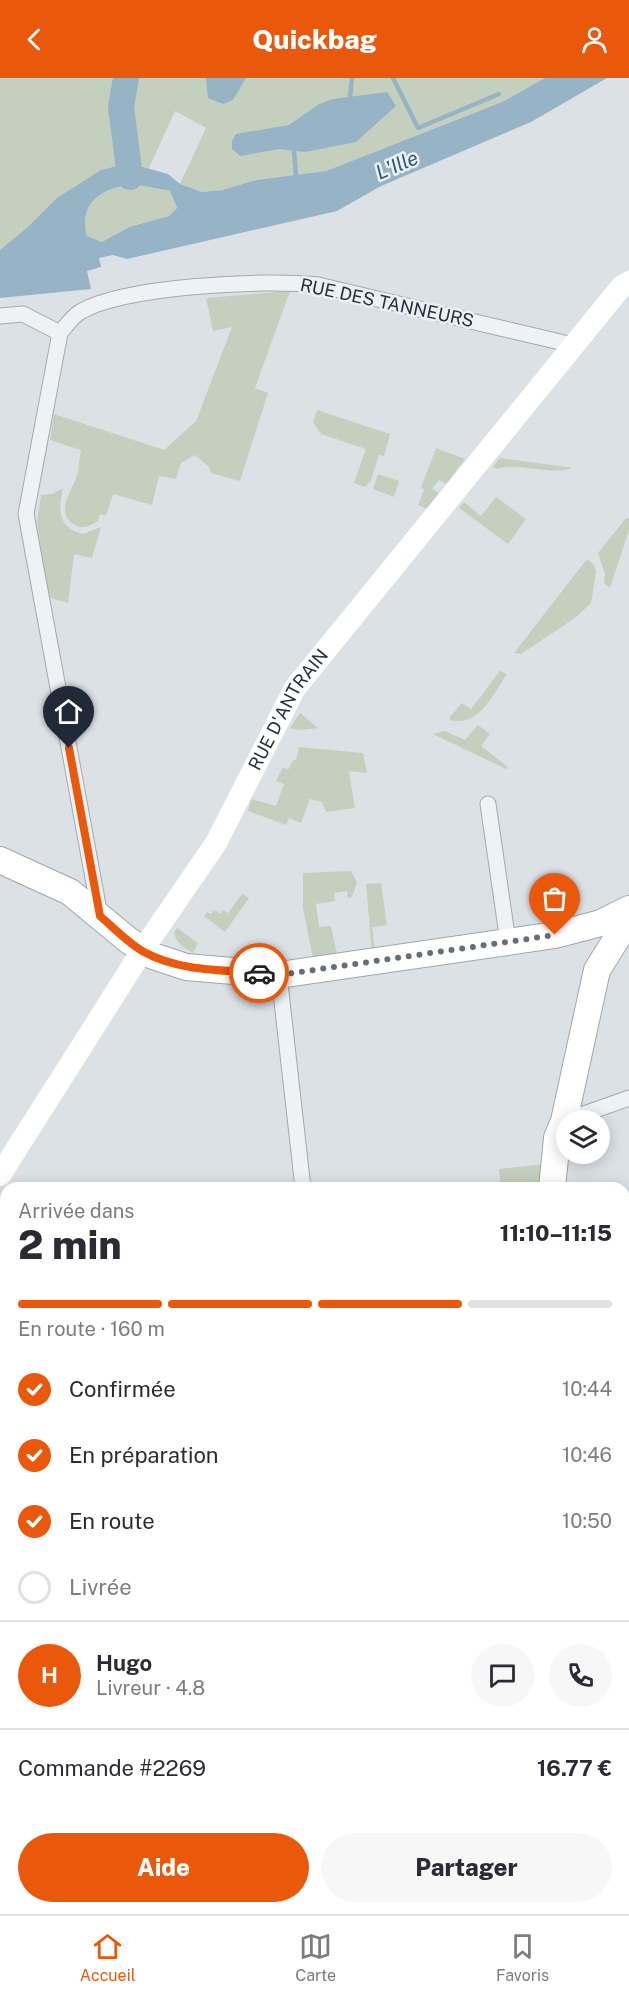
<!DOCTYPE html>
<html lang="fr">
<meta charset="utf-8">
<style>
body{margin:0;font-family:"Public Sans",sans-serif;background:#f7f7f7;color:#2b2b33;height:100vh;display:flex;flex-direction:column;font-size:22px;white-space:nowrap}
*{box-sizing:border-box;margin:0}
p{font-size:20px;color:#7c7c81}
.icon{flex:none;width:33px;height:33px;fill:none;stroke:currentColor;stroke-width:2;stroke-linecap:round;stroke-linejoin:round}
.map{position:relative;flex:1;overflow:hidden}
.drawer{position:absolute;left:0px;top:1104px;width:630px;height:732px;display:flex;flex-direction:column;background:#fff;border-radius:18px 18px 0 0;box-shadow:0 3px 15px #0003}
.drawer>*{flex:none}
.buttons{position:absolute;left:556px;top:1032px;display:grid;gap:12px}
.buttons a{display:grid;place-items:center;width:54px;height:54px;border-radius:50%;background:#fff;box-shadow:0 3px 15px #0003;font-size:30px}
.pin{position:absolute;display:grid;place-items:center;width:51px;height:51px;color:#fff;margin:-62px -26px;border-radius:50% 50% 50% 0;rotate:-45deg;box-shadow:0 0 6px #0007}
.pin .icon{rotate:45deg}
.courier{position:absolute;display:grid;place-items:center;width:60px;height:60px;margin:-30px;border:4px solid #ea580c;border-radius:50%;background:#fff;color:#222;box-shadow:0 2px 8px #0007}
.headline em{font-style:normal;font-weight:800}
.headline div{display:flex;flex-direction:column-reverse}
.headline{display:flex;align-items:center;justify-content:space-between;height:102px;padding:0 18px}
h1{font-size:39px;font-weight:800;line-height:45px}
.bar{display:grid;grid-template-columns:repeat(4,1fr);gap:9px 6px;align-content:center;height:72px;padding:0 18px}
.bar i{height:8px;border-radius:4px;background:#e1e1e2}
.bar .active{background:#ea580c}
.bar p{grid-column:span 4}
.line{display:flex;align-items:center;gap:15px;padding:0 18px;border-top:2px solid #e1e1e2}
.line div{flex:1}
.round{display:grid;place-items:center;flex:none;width:63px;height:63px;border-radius:32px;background:#f7f7f7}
ol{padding:0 18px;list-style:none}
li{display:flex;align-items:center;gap:18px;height:66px}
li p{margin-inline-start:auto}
li .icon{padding:6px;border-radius:50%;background:#ea580c;color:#fff;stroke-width:4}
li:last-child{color:#7c7c81}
li i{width:33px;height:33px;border:3px solid #e1e1e2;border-radius:50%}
.primary-button{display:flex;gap:12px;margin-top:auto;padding:12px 18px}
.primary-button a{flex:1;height:69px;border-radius:36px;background:#ea580c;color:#fff;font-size:24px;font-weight:800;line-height:69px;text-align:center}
.primary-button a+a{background:#f7f7f7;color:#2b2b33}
header{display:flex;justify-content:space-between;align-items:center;height:78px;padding:0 18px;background:#ea580c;color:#fff;font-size:27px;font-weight:800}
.tabs{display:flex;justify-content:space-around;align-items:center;height:84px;border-top:2px solid #e1e1e2;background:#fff;font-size:16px;color:#7c7c81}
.tabs a{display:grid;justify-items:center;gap:3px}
.tabs .active{color:#ea580c}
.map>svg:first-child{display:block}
.green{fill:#c4d0bd}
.water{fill:#97b4c7;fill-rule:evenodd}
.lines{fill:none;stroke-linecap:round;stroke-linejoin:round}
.stream{stroke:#97b4c7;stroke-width:4.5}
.river{stroke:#97b4c7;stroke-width:26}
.pedestrian-casing{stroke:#a2a9b0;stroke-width:14}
.minor-casing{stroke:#a2a9b0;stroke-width:17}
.tertiary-casing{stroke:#a2a9b0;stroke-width:22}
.primary-casing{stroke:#9ca7b2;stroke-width:28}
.pedestrian{stroke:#eff2f5;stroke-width:12}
.minor{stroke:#eff2f5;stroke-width:15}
.tertiary{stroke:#eff2f5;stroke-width:20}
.secondary{stroke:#fff;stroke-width:22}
.primary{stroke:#fff;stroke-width:26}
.done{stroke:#666f78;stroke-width:6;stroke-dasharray:0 10.8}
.route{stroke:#ea580c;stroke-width:8}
.labels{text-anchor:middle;stroke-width:5;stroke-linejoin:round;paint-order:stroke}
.street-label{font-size:18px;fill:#26313c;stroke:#ebf0f4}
.water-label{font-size:20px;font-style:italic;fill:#315470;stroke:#ebf0f4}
</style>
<header><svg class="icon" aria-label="back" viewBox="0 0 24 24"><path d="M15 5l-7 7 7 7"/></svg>Quickbag<svg class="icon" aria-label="person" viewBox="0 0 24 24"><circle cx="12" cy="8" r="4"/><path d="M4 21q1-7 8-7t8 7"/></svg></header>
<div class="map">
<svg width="629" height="1836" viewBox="0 0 629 1836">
<rect width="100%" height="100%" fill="#dce1e6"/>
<!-- green -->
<path class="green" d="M0 0H545L502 24 326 93 256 102 222 112 202 114 180 106 206 50 175 33 149 90 129 85 101 92 0 172Z
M133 106 170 113 177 130 169 138 129 149 102 164 87 158C78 122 102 110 133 106Z
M290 213 255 310 268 315 240 403 211 395 209 389 195 377 181 385 176 401 159 398 152 427 113 416 106 438 100 436 98 443C91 447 83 452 75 447 55 437 70 414 76 401 79 393 79 381 81 372L50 362 54 336 164 372 196 343 232 249 213 253 206 220Z
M317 332 390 356 384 378 379 377 371 402 365 409 354 405 366 371 321 356 313 344Z
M436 370 465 381 446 406 439 402 432 411 439 415 427 431 418 427 424 412 421 410Z
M500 380 573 390C549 398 522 384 496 391L493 389Z
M378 396 399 403 394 419 373 411Z
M63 410C58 432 58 450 83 456L101 449 92 480 74 476 68 525 48 519 37 444 41 417 52 416Z
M496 419 526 441 508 466 459 430 464 424 481 438Z
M626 440 629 441V452L610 510 604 505 605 496 598 475Z
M587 481 594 487 596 494 591 525 575 540 521 576 514 575Z
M500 593 507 596C493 616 480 649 450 642V639L462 625 471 631Z
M300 635 318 650 299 652 290 650Z
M478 647 490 656 481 668 508 689 506 691 433 656 445 653 465 662Z
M299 669 363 675 367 695 349 693 355 730 326 734 322 724 310 721 301 745 289 740 286 747 248 733 251 721 276 728 284 706 276 703 283 689 288 692 293 682H296Z
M351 793 357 804 352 819 348 820 347 813 334 815 335 823 316 826 319 849 331 848 338 881 314 885 303 830V795Z
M381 805 387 847 372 849 375 876H372L366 806Z
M242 816 249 820 225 854 204 838 207 834 211 836 214 832 220 836 223 832 228 835Z
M177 850 198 865 193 875C184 870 175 864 174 854Z
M545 1086 541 1110H501L499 1091Z
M629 1303V1453L624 1454V1304Z
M629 1683V1765L624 1764V1684Z"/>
<!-- water -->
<path class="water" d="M206 0H246L233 22 223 26 208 20Z
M545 0H607L531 44 381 108 337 133 127 181 113 177 99 180 101 189 87 193 91 211 0 220V172L28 149 57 120 101 92 129 85 168 96 180 106 202 114 222 112 256 102 326 93 502 24ZM133 106 170 113 177 130 169 138 129 149 102 164 87 158C78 123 103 110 133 106Z
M387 14 396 28 356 64 305 74 279 71 240 78 232 71V63L236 56 289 47 319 26 333 21Z"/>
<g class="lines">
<!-- stream -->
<path class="stream" d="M393 0 418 50 499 16
M350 19 352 0
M294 73 296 98"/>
<!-- river -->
<path class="river" d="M126 0 121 29 130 99"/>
<defs>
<path id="pedestrian" d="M0 1556 6 1551
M0 1689H6"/>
<path id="minor" d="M0 238 23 236 60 255
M60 255 26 436 100 838
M60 255C66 248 72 239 80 234 124 208 265 201 318 207L573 267
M488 726 508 864
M279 897 303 1110
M564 1043 629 1020
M0 1253 6 1284
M624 1296H629
M189 1830 190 1836
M571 1836 572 1830"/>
<path id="tertiary" d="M624 1206 629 1205"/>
<path id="primary" d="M0 782 70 814 128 862 153 878 186 889 279 897 555 857 601 845 629 831
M552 1110 557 1060 564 1043 597 892 629 841
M0 1140H6"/>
</defs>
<!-- pedestrian casing -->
<use href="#pedestrian" class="pedestrian-casing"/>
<!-- minor casing -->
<use href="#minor" class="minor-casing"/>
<!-- tertiary casing -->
<use href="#tertiary" class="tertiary-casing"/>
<!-- primary casing -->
<use href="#primary" class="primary-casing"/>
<!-- pedestrian -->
<use href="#pedestrian" class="pedestrian"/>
<!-- minor -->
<use href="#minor" class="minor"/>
<!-- tertiary -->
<use href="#tertiary" class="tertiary"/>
<!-- secondary -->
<path class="secondary" id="s1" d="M0 1097 142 873 216 765 295 610 622 208 629 204"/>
<!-- primary -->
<use href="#primary" class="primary"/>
</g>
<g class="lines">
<!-- done -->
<path class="done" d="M259 895 279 897 555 857"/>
<!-- route -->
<path class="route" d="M69 670 100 838C114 850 128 865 144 874 179 893 220 892 259 895"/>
</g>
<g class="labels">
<!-- street labels -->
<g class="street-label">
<text transform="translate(387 225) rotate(12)" y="6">RUE DES TANNEURS</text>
<text dy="6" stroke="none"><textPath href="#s1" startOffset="548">RUE D'ANTRAIN</textPath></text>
</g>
<!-- water labels -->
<g class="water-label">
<text transform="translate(397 87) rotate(-23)" y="7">L'Ille</text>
</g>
</g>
</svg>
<div class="buttons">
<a><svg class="icon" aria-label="layers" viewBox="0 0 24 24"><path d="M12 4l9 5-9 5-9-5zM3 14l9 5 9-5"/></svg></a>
</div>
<div class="pin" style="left:555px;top:857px;background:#ea580c"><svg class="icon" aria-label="bag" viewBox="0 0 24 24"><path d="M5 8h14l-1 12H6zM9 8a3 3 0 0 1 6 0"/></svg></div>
<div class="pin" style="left:69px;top:670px;background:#1f2937"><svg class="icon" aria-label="home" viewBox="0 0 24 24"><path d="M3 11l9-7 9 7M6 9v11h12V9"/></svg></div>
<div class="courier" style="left:259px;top:895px"><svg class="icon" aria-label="car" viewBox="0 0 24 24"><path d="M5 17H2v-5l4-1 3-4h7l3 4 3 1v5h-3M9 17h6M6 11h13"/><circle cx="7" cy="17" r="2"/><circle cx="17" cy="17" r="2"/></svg></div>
<section class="drawer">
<div class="headline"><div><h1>2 min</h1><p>Arrivée dans</p></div><em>11:10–11:15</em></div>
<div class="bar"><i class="active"></i><i class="active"></i><i class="active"></i><i></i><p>En route · 160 m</p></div>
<ol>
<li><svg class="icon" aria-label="check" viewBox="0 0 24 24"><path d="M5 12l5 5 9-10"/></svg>Confirmée<p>10:44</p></li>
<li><svg class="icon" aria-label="check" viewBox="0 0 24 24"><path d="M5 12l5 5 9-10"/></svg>En préparation<p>10:46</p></li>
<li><svg class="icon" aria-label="check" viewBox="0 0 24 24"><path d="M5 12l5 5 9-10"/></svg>En route<p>10:50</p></li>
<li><i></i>Livrée</li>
</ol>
<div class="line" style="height:108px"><b class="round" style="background:#ea580c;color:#fff">H</b><div><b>Hugo</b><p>Livreur · 4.8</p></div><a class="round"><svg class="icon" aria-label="chat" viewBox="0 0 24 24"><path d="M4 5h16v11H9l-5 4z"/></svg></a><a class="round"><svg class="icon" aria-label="phone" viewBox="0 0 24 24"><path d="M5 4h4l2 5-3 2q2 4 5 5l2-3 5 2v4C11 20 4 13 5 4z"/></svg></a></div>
<div class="line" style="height:78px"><div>Commande #2269</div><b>16.77 €</b></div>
<div class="primary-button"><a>Aide</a><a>Partager</a></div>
</section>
</div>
<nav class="tabs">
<a class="active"><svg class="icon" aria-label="home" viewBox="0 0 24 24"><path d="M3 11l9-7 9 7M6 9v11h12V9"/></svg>Accueil</a>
<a><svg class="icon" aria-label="map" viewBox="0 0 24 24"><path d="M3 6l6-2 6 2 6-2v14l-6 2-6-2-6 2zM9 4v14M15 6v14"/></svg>Carte</a>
<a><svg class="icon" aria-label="saved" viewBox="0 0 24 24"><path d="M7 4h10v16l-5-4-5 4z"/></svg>Favoris</a>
</nav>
